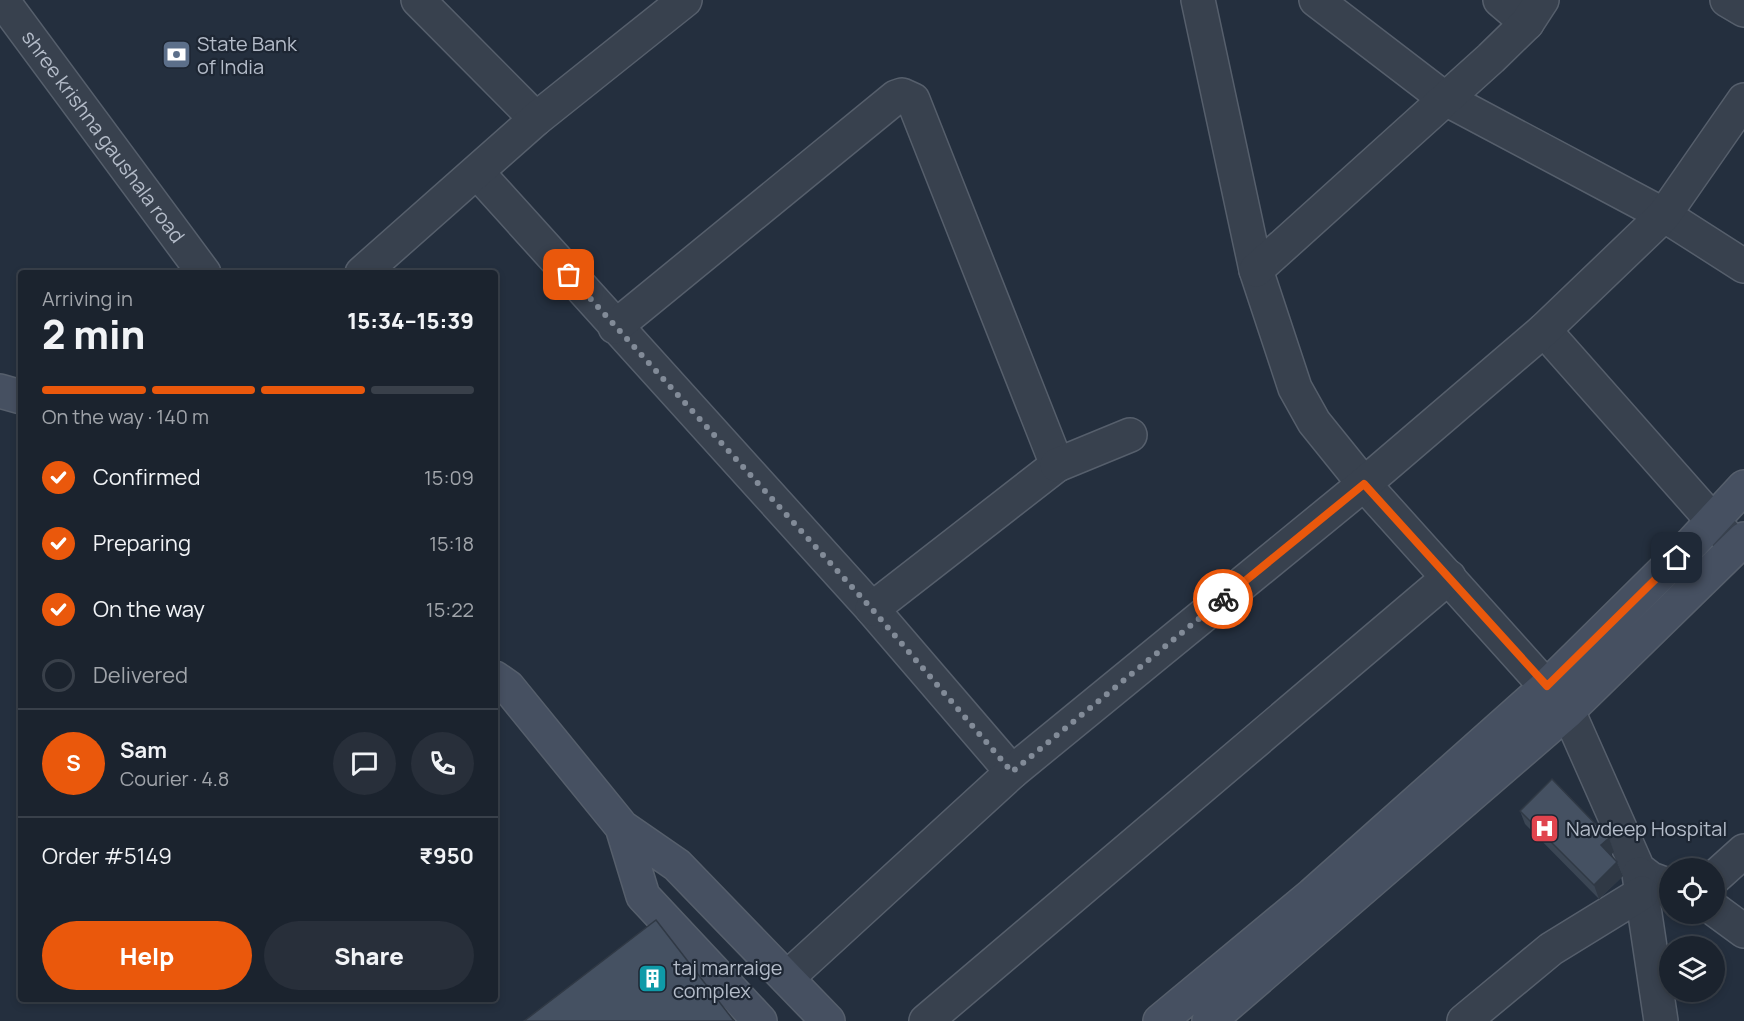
<!DOCTYPE html>
<meta charset="utf-8">
<style>
body{margin:0;font-family:Manrope,sans-serif;background:#282f3a;color:#f1f3f6;height:100vh;display:flex;flex-direction:column;font-size:22px;white-space:nowrap}
*{box-sizing:border-box;margin:0}
p{font-size:20px;color:#a0a4aa}
.icon{flex:none;width:33px;height:33px;fill:none;stroke:currentColor;stroke-width:2;stroke-linecap:round;stroke-linejoin:round}
.map{position:relative;flex:1;overflow:hidden}
.sheet{position:absolute;left:18px;top:270px;width:480px;height:732px;display:flex;flex-direction:column;background:#1b232e;border-radius:6px;box-shadow:0 3px 9px #0003,0 0 0 2px #39404a}
.sheet>*{flex:none}
.controls{position:absolute;left:1659px;top:858px;display:grid;gap:12px}
.controls a{display:grid;place-items:center;width:66px;height:66px;border-radius:50%;background:#1b232e;box-shadow:0 3px 9px #0003,0 0 0 2px #39404a;font-size:30px}
.pin{position:absolute;display:grid;place-items:center;width:51px;height:51px;color:#fff;margin:-26px;border-radius:12px;box-shadow:0 3px 9px #0006}
.courier{position:absolute;display:grid;place-items:center;width:60px;height:60px;margin:-30px;border:4px solid #ea580c;border-radius:50%;background:#fff;color:#222;box-shadow:0 2px 8px #0007}
.head em{font-style:normal;font-weight:800}
.head div{display:flex;flex-direction:column-reverse}
.head{display:flex;align-items:center;justify-content:space-between;height:102px;padding:0 24px}
h1{font-size:39px;font-weight:800;line-height:45px}
.bar{display:grid;grid-template-columns:repeat(4,1fr);gap:9px 6px;align-content:center;height:72px;padding:0 24px}
.bar i{height:8px;border-radius:4px;background:#39404a}
.bar .active{background:#ea580c}
.bar p{grid-column:span 4}
.line{display:flex;align-items:center;gap:15px;padding:0 24px;border-top:2px solid #39404a}
.line div{flex:1}
.round{display:grid;place-items:center;flex:none;width:63px;height:63px;border-radius:32px;background:#282f3a}
ol{padding:0 24px;list-style:none}
li{display:flex;align-items:center;gap:18px;height:66px}
li p{margin-inline-start:auto}
li .icon{padding:6px;border-radius:50%;background:#ea580c;color:#fff;stroke-width:4}
li:last-child{color:#a0a4aa}
li i{width:33px;height:33px;border:3px solid #39404a;border-radius:50%}
.button{display:flex;gap:12px;margin-top:auto;padding:12px 24px}
.button a{flex:1;height:69px;border-radius:36px;background:#ea580c;color:#fff;font-size:24px;font-weight:800;line-height:69px;text-align:center}
.button a+a{background:#282f3a;color:#f1f3f6}
.map>svg:first-child{display:block}
.lines{fill:none;stroke-linecap:round;stroke-linejoin:round}
.street-casing{stroke:#565f6c;stroke-width:36}
.secondary-casing{stroke:#565f6c;stroke-width:36}
.street{stroke:#38414e;stroke-width:33}
.secondary{stroke:#465061;stroke-width:33}
.wall{fill:#3b4654}
.shaded-wall{fill:#303945}
.building{fill:#455162;stroke:#303945;stroke-width:1.5}
.done{stroke:#828b98;stroke-width:6;stroke-dasharray:0 10.8}
.route{stroke:#ea580c;stroke-width:8}
.labels{text-anchor:middle;stroke-width:4.5;stroke-linejoin:round;paint-order:stroke}
.poi-label{font-size:20px;fill:#b4bcc9;stroke:#1d2633;text-anchor:start}
.street-label{font-size:20px;fill:#b4bcc9;stroke:#1d2633}
</style>
<div class="map">
<svg width="1744" height="1021" viewBox="0 0 1744 1021">
<rect width="100%" height="100%" fill="#242f3e"/>
<g class="lines">
<defs>
<g id="street">
<path id="s1" d="M2 0 204 273"/>
<path d="M418 0 536 119"/>
<path d="M1198 0 1256 270 1295 388 1314 422 1364 484 1568 711 1638 869 1651 879 1670 886"/>
<path d="M1316 0 1444 98 1664 215 1744 266"/>
<path d="M1500 0 1527 23"/>
<path d="M1727 0 1744 10"/>
<path d="M477 172 872 609 1012 772"/>
<path d="M1256 270 1491 58 1527 23 1542 0"/>
<path d="M362 273 536 119 685 0"/>
<path d="M615 327 896 97 902 95 913 100 1057 465 872 609"/>
<path d="M1544 330 1736 547"/>
<path d="M1057 465 1130 435"/>
<path d="M1639 874 1661 1021"/>
<path d="M1714 878 1744 851"/>
<path d="M1714 909 1744 931"/>
<path d="M787 978 1012 772 1364 484 1544 330 1664 215 1744 100"/>
<path d="M926 1021 1449 577"/>
<path d="M1464 1021 1551 949 1642 893"/>
</g>
<path id="secondary" d="M0 391 21 397
M495 678 508 687 622 827 677 865 828 1021
M622 827 643 896 760 1021
M1160 1021 1312 895 1547 686 1693 542 1744 487
M1209 1021 1568 711 1744 539"/>
</defs>
<!-- street casing -->
<use href="#street" class="street-casing"/>
<!-- secondary casing -->
<use href="#secondary" class="secondary-casing"/>
<!-- street -->
<use href="#street" class="street"/>
<!-- secondary -->
<use href="#secondary" class="secondary"/>
</g>
<!-- wall -->
<path class="wall" d="M1520 811 1609 838 1614 852 1610 855 1617 862 1623 876 1599 899 1525 824Z"/>
<!-- shaded-wall -->
<path class="shaded-wall" d="M1609 838 1614 852 1606 859 1601 845Z
M1617 862 1623 876 1599 899 1594 885Z"/>
<!-- building -->
<path class="building" d="M1552 779 1609 838 1601 845 1617 862 1594 885 1520 811Z
M656 920 734 1021H524Z"/>
<g class="lines">
<!-- done -->
<path class="done" d="M569 275 872 609 1012 772 1223 599"/>
<!-- route -->
<path class="route" d="M1223 599 1364 484 1547 686 1677 558"/>
</g>
<!-- icons -->
<defs>
<symbol id="bank-square" viewBox="-11 -11 22 22"><rect x="-9" y="-9" width="18" height="18" rx="4" fill="#5c6f8a" stroke="#1d2633"/><path d="M-6-4H6V4H-6ZM0-2.3a2.3 2.3 0 1 0 0 4.6a2.3 2.3 0 1 0 0-4.6Z" fill="#fff"/></symbol>
<symbol id="hospital-square" viewBox="-11 -11 22 22"><rect x="-9" y="-9" width="18" height="18" rx="4" fill="#e0444e" stroke="#1d2633"/><path d="M-5-5h3v3.5h4V-5h3V5h-3V1.5h-4V5h-3Z" fill="#fff"/></symbol>
<symbol id="building-square" viewBox="-11 -11 22 22"><rect x="-9" y="-9" width="18" height="18" rx="4" fill="#0f9aa8" stroke="#1d2633"/><path d="M-4-6H4V6H1V3H-1V6H-4ZM-2.5-4.3h1.7v1.8h-1.7ZM.8-4.3h1.7v1.8H.8ZM-2.5-1h1.7V.8h-1.7ZM.8-1h1.7V.8H.8Z" fill="#fff"/></symbol>
</defs>
<g fill-rule="evenodd">
<use href="#bank-square" x="160" y="38" width="33" height="33"/>
<use href="#hospital-square" x="1528" y="812" width="33" height="33"/>
<use href="#building-square" x="636" y="962" width="33" height="33"/>
</g>
<g class="labels">
<!-- poi labels -->
<g class="poi-label">
<text x="197" y="51">State Bank<tspan x="197" dy="23">of India</tspan></text>
<text x="1566" y="836">Navdeep Hospital</text>
<text x="673" y="975">taj marraige<tspan x="673" dy="23">complex</tspan></text>
</g>
<!-- street labels -->
<g class="street-label">
<text dy="7" stroke="none"><textPath href="#s1" startOffset="170">shree krishna gaushala road</textPath></text>
</g>
</g>
</svg>
<div class="controls">
<a><svg class="icon" aria-label="locate" viewBox="0 0 24 24"><circle cx="12" cy="12" r="6"/><path d="M12 2v4M12 18v4M2 12h4M18 12h4"/></svg></a>
<a><svg class="icon" aria-label="layers" viewBox="0 0 24 24"><path d="M12 4l9 5-9 5-9-5zM3 14l9 5 9-5"/></svg></a>
</div>
<div class="pin" style="left:569px;top:275px;background:#ea580c"><svg class="icon" aria-label="bag" viewBox="0 0 24 24"><path d="M5 8h14l-1 12H6zM9 8a3 3 0 0 1 6 0"/></svg></div>
<div class="pin" style="left:1677px;top:558px;background:#1f2937"><svg class="icon" aria-label="home" viewBox="0 0 24 24"><path d="M3 11l9-7 9 7M6 9v11h12V9"/></svg></div>
<div class="courier" style="left:1223px;top:599px"><svg class="icon" aria-label="bike" viewBox="0 0 24 24"><circle cx="6" cy="16" r="4"/><circle cx="18" cy="16" r="4"/><path d="M6 16l4-8h5l3 8M10 8l3 8H6M13 5h3"/></svg></div>
<section class="sheet">
<div class="head"><div><h1>2 min</h1><p>Arriving in</p></div><em>15:34–15:39</em></div>
<div class="bar"><i class="active"></i><i class="active"></i><i class="active"></i><i></i><p>On the way · 140 m</p></div>
<ol>
<li><svg class="icon" aria-label="check" viewBox="0 0 24 24"><path d="M5 12l5 5 9-10"/></svg>Confirmed<p>15:09</p></li>
<li><svg class="icon" aria-label="check" viewBox="0 0 24 24"><path d="M5 12l5 5 9-10"/></svg>Preparing<p>15:18</p></li>
<li><svg class="icon" aria-label="check" viewBox="0 0 24 24"><path d="M5 12l5 5 9-10"/></svg>On the way<p>15:22</p></li>
<li><i></i>Delivered</li>
</ol>
<div class="line" style="height:108px"><b class="round" style="background:#ea580c;color:#fff">S</b><div><b>Sam</b><p>Courier · 4.8</p></div><a class="round"><svg class="icon" aria-label="chat" viewBox="0 0 24 24"><path d="M4 5h16v11H9l-5 4z"/></svg></a><a class="round"><svg class="icon" aria-label="phone" viewBox="0 0 24 24"><path d="M5 4h4l2 5-3 2q2 4 5 5l2-3 5 2v4C11 20 4 13 5 4z"/></svg></a></div>
<div class="line" style="height:78px"><div>Order #5149</div><b>₹950</b></div>
<div class="button"><a>Help</a><a>Share</a></div>
</section>
</div>
